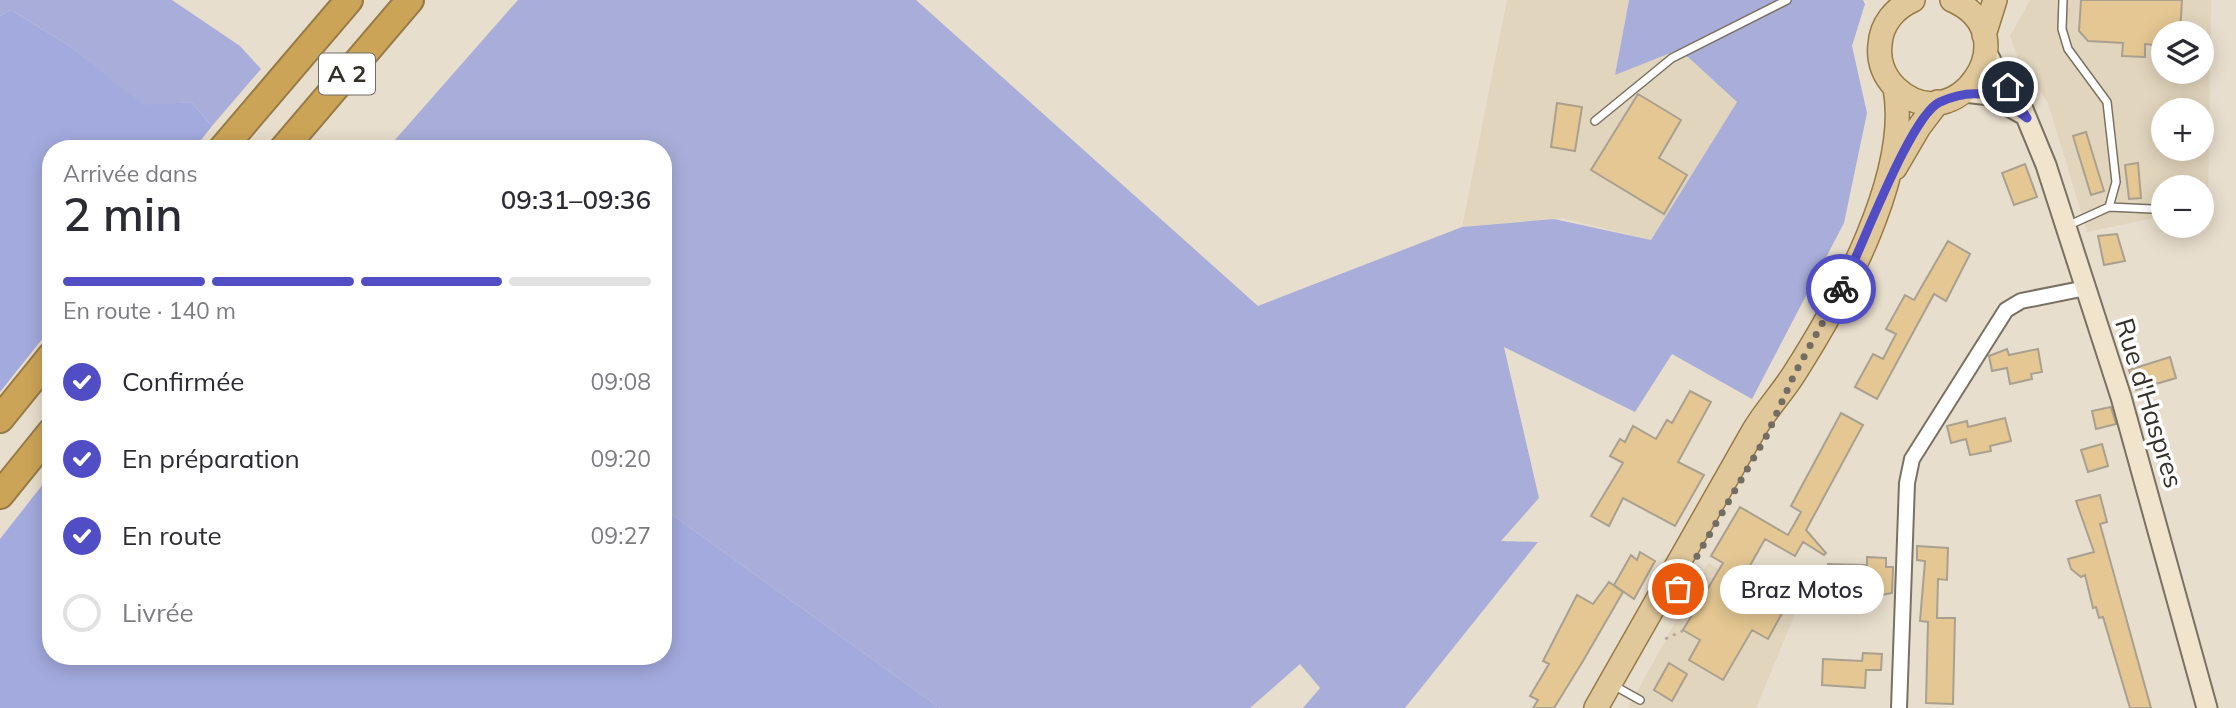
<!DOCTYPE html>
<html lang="fr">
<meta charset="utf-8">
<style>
body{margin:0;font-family:Mulish,sans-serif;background:#f7f7f7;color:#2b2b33;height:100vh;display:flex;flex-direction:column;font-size:26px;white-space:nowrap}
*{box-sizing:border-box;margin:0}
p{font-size:23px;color:#7c7c81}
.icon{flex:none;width:38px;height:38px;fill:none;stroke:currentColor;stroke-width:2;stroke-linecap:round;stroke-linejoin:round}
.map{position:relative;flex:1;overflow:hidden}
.drawer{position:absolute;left:42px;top:140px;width:630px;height:525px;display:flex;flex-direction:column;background:#fff;border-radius:28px;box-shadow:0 4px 18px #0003}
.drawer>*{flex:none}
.tools{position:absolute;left:2151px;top:21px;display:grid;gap:14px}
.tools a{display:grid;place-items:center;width:63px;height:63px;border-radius:50%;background:#fff;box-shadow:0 4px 18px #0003;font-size:35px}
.pin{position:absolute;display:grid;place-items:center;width:60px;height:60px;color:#fff;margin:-30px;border:4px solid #fff;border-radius:50%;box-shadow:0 2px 7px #0007}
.courier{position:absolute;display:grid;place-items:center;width:70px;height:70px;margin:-35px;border:5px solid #514ec5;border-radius:50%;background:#fff;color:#222;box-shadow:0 2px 9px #0007}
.bubble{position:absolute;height:49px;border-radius:24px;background:#fff;box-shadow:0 4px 18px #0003;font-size:23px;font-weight:600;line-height:49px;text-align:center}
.overview em{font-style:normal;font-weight:600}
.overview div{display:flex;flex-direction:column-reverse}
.overview{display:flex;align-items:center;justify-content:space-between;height:119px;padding:0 21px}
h1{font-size:46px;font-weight:600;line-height:52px}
.bar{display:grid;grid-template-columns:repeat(4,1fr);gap:10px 7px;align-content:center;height:84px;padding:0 21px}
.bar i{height:9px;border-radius:5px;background:#e1e1e2}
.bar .active{background:#514ec5}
.bar p{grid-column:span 4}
ol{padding:0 21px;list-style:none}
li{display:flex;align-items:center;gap:21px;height:77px}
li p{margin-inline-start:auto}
li .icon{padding:7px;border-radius:50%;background:#514ec5;color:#fff;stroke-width:4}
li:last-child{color:#7c7c81}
li i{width:38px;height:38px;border:4px solid #e1e1e2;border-radius:50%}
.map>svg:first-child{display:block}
.built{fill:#e2d5bd;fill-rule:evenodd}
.green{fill:#a8aed9}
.forest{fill:#a3aade}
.building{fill:#e4c792;stroke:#a9a090;stroke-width:2}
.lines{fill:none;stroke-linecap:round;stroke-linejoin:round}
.lane-casing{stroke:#797162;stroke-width:10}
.street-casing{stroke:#797162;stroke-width:18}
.secondary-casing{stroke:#797162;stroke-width:23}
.primary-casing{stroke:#967b47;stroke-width:26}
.highway-casing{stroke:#967b47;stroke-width:30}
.path{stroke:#b2a99c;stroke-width:2.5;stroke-dasharray:3.5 5;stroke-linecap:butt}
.lane{stroke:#fff;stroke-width:7}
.street{stroke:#fff;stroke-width:14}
.secondary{stroke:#f0e4cd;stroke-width:19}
.primary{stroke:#e0c89a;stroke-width:23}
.highway{stroke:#cca457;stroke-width:26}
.done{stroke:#726c62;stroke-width:7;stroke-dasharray:0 12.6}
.route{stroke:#514ec5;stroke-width:9}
.labels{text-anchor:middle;stroke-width:7;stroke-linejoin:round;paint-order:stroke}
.shield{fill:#fff;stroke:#706d69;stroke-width:2}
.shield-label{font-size:24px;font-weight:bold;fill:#332f29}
.street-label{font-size:26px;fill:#332f29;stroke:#fff}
</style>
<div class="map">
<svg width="2236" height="708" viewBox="0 0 2236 708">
<rect width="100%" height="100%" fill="#e8decd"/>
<!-- built -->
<path class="built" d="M1507 0H1629L1615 75 1673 52 1688 57 1737 102 1651 240 1562 218 1462 227Z
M2030 0H2211L2208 207 2202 209V187H2163V216L2087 232 2048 103 2018 58 2010 36ZM2163 33H2202V72H2163ZM2163 110H2202V149H2163Z
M1708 563 1796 612 1756 708H1628Z"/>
<!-- green -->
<path class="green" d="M0 0H172L240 46 261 69 212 126 191 102 143 106 73 48 11 10 0 16Z
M518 0H916L1258 306 1462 227 1554 219 1651 240 1737 102 1688 57 1673 52 1615 75 1629 0H1863L1865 4 1852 46 1867 113 1844 223 1752 399 1672 354 1635 412 1504 347 1539 498 1501 541 1538 542 1405 708H1303L1320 688 1300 664 1250 708H940L663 508V149H387Z"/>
<!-- forest -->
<path class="forest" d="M11 10 73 48 143 105 191 102 212 126 194 149H51V328L0 392V16Z
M51 474V656H663V508L940 708H0V539Z"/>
<!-- building -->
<path class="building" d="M2081 0H2182L2180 33H2163V46L2145 44V57L2122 56 2123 43 2088 41 2079 31Z
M1638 94 1681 120 1659 158 1687 175 1664 214 1591 170Z
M1557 103 1582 107 1575 151 1551 147Z
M2086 132 2104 191 2091 195 2073 136Z
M2138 163 2141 198 2129 199 2125 165Z
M2025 164 2037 197 2014 205 2002 173Z
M2117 234 2125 261 2104 265 2098 236Z
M1948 241 1970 254 1946 301 1934 294 1877 399 1855 387 1873 354 1883 359 1896 334 1886 329 1905 295 1914 300Z
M2007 349 2009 355 2038 349 2042 372 2031 374 2032 379 2010 384 2007 368 1992 371 1989 356Z
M2170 357 2176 378 2136 390 2129 370Z
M1690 391 1711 402 1678 462 1704 475 1675 526 1623 498 1609 526 1591 516 1623 463 1610 456 1620 439 1625 442 1633 426 1656 439 1667 420 1672 423Z
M2111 407 2116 424 2096 429 2092 411Z
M1841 413 1863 425 1806 530 1826 553 1824 555 1803 542 1795 556 1765 539 1743 578 1787 604 1768 639 1752 630 1723 680 1689 660 1700 640 1683 630 1723 563 1711 556 1740 507 1788 535 1801 512 1791 506Z
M2005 418 2011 441 1990 446 1991 451 1970 455 1966 439 1951 443 1947 426 1967 421 1968 427Z
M2102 444 2108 466 2088 472 2081 450Z
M2100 495 2107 522 2100 524 2151 708H2130L2103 617 2099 618 2096 607 2093 608 2085 575 2081 577 2071 569 2068 559 2094 552 2076 501Z
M1917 546 1948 548 1947 580 1938 579 1937 618H1955L1953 704 1926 703 1928 622 1920 621 1925 561 1917 560Z
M1640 552 1655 561 1634 599 1614 585 1631 555 1637 560Z
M1867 557 1886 558V567H1893L1892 593 1877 596 1863 592 1827 590 1828 564 1867 565Z
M1609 582 1623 592 1583 661 1554 708H1533L1538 700 1530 696 1549 664 1543 661 1577 595 1593 604Z
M1863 653 1882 654 1881 670H1866L1865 688 1822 685 1823 659 1862 661Z
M1669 663 1687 674 1672 701 1654 690Z"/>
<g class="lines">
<defs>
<path id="lane" d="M2063 0 2062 29 2068 49 2107 102 2116 182 2109 207 2067 226
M1595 121 1672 58 1787 0
M2109 207 2152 209
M1613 685 1640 700"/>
<path id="street" d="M1899 708 1907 483 1912 459 2006 310 2021 301 2086 288"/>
<path id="secondary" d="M1986 51 1996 71 2020 102 2046 165 2121 397 2207 708
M1964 92 1990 95 2021 113"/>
<path id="primary" d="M1913 0C1895 8 1881 24 1880 45 1878 61 1884 77 1896 88 1955 144 2031 34 1952 0
M1984 35 1995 0
M1895 168 1919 127 1938 102
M1596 708C1649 616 1701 522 1754 430 1766 410 1782 393 1794 374 1840 302 1911 174 1895 88"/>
<path id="highway" d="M222 149 349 0
M283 149 410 0
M0 419 51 356
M0 495 51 432"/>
</defs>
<!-- lane casing -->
<use href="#lane" class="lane-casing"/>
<!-- street casing -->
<use href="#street" class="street-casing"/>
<!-- secondary casing -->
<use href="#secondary" class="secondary-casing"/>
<!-- primary casing -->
<use href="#primary" class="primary-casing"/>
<!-- highway casing -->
<use href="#highway" class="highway-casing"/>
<!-- path -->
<path class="path" d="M1665 639 1687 629"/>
<!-- lane -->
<use href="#lane" class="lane"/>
<!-- street -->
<use href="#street" class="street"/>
<!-- secondary -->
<use href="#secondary" class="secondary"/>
<!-- primary -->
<use href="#primary" class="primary"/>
<!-- highway -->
<use href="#highway" class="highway"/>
</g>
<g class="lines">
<!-- done -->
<path class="done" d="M1678 589 1767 435 1794 375 1841 289"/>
<!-- route -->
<path class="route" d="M1841 289C1860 254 1910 115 1940 102 1976 86 1997 94 2027 118L2008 87"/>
</g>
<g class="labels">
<!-- shield labels -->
<rect class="shield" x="319" y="53.5" width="56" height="41" rx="5"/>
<g class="shield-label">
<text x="347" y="82">A 2</text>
</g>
<!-- street labels -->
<g class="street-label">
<text transform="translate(2149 403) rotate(73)" y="9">Rue d'Haspres</text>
</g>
</g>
</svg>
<div class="tools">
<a><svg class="icon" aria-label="layers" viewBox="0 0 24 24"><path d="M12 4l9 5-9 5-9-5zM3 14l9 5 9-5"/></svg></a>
<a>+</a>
<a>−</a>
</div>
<div class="pin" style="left:1678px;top:589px;background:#ea580c"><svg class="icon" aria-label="bag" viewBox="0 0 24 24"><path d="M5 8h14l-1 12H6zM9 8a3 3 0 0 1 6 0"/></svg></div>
<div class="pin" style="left:2008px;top:87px;background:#1f2937"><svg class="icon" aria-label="home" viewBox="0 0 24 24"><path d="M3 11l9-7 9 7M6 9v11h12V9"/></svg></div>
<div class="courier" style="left:1841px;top:289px"><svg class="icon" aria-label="bike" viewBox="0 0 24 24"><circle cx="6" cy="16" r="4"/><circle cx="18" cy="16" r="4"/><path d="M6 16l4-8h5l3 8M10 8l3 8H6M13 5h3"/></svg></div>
<div class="bubble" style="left:1720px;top:565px;width:164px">Braz Motos</div>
<section class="drawer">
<div class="overview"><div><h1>2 min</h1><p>Arrivée dans</p></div><em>09:31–09:36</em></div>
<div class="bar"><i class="active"></i><i class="active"></i><i class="active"></i><i></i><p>En route · 140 m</p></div>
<ol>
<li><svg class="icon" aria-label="check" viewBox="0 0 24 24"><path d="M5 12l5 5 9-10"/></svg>Confirmée<p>09:08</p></li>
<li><svg class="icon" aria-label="check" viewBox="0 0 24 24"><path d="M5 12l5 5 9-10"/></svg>En préparation<p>09:20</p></li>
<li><svg class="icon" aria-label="check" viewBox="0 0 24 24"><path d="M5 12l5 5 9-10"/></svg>En route<p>09:27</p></li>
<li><i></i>Livrée</li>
</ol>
</section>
</div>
